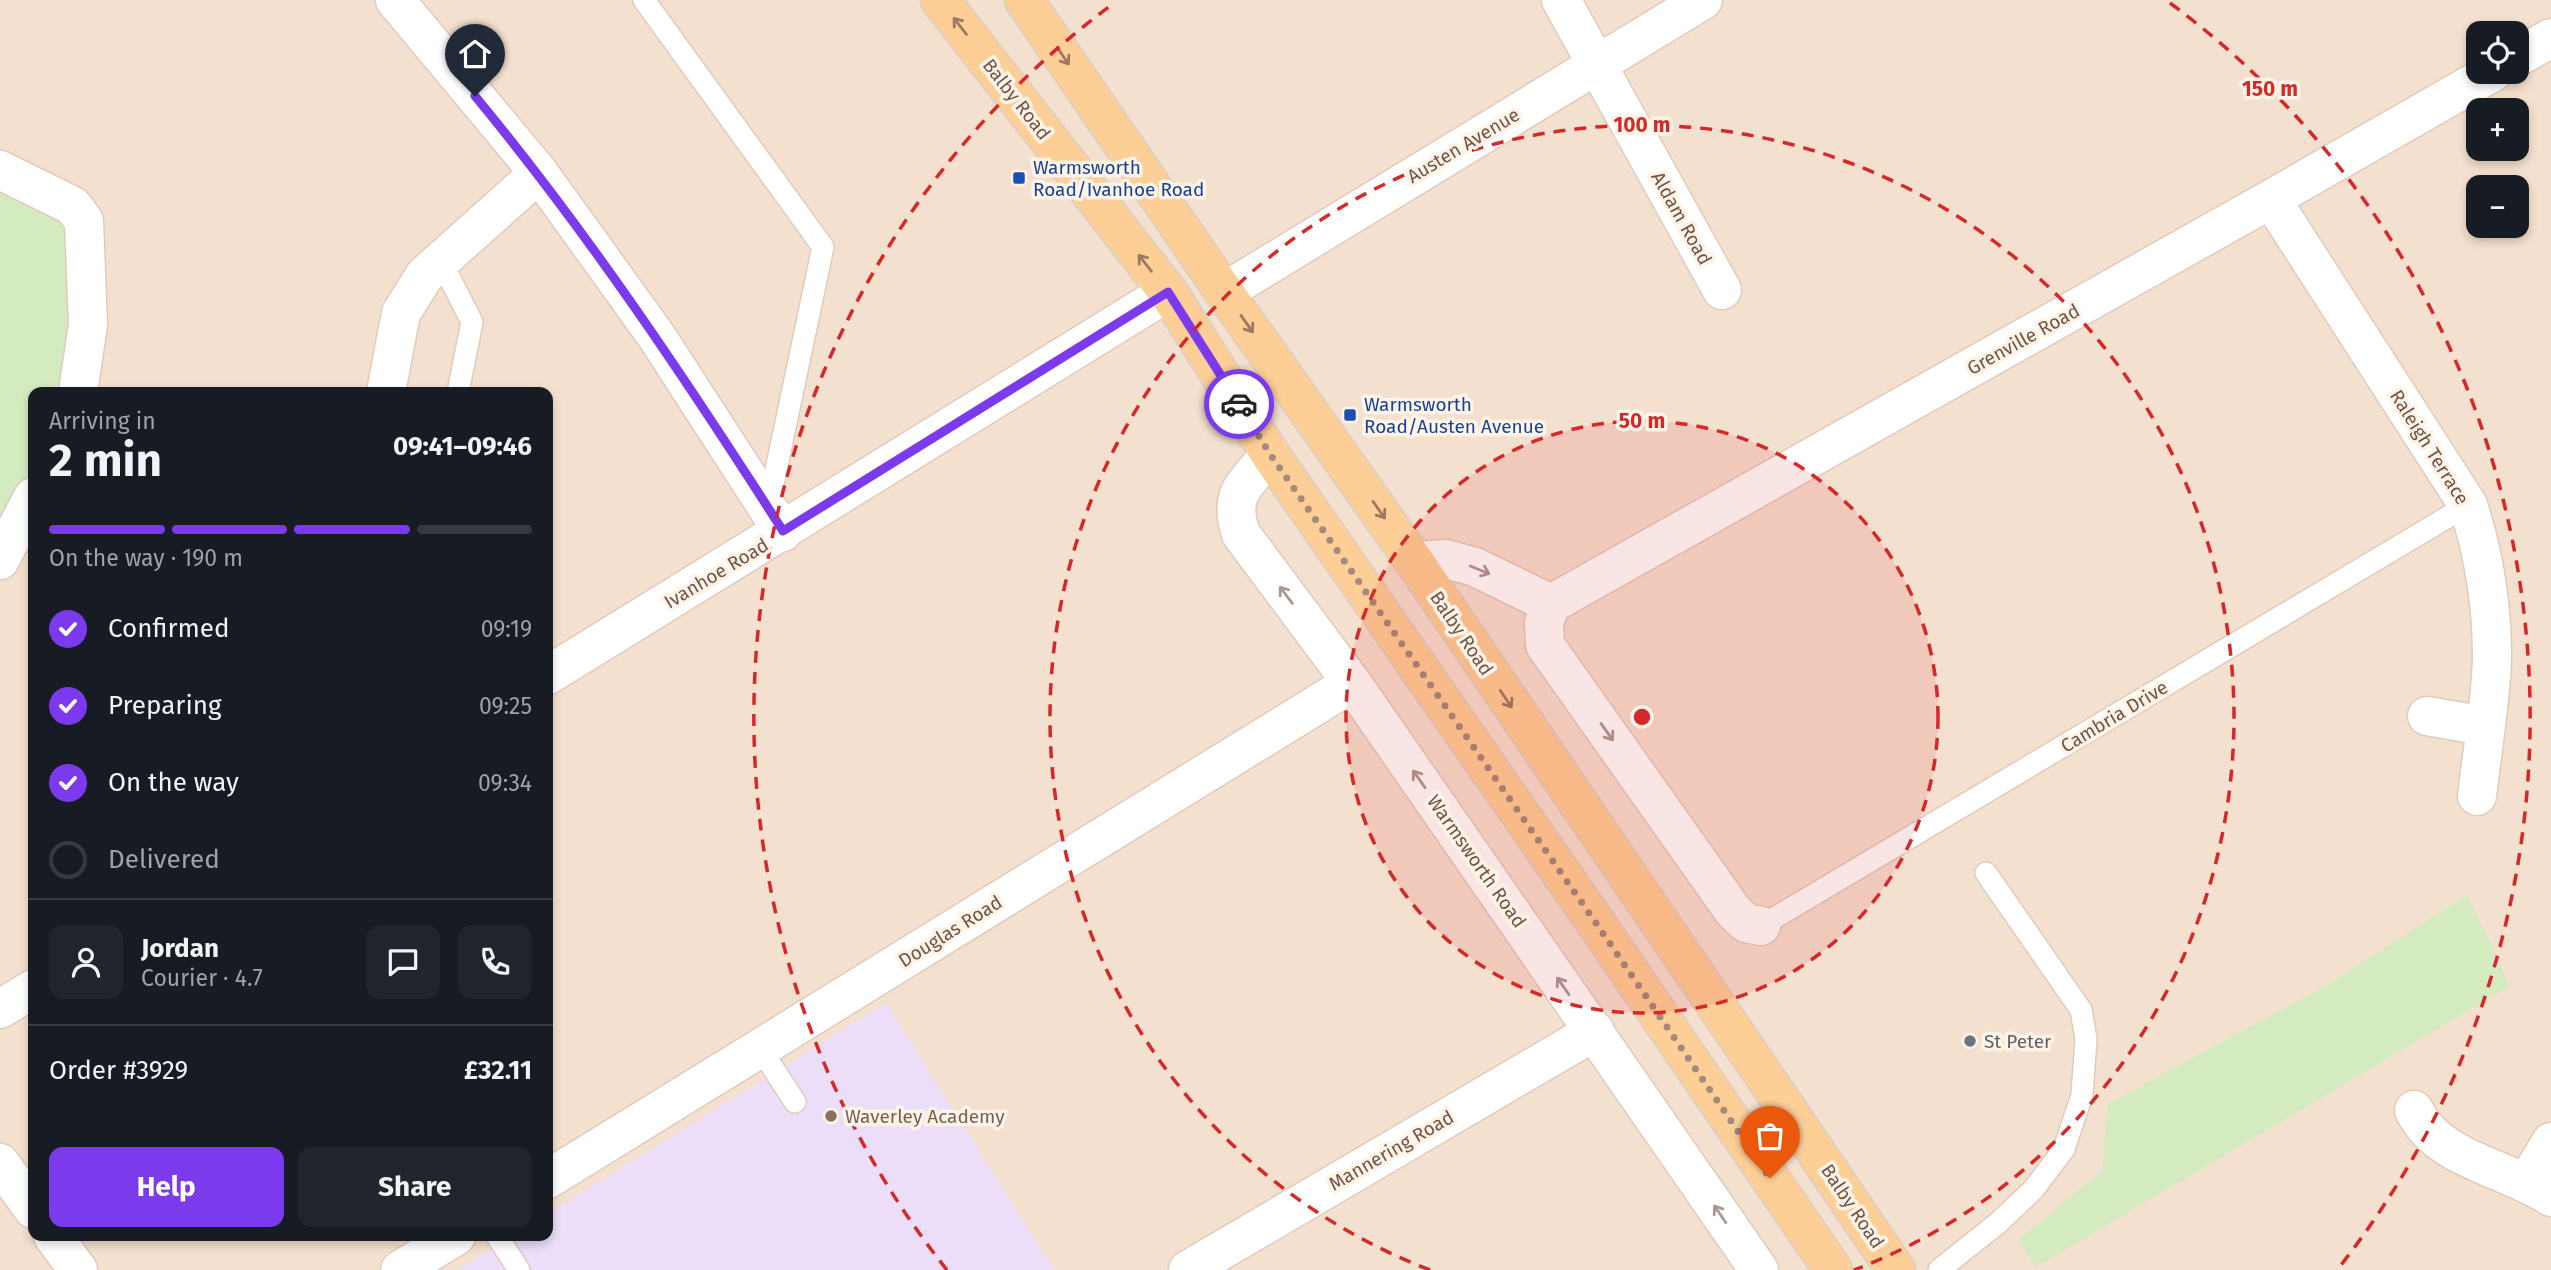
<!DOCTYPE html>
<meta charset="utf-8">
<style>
body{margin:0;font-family:"Fira Sans",sans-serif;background:#20242c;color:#f1f3f6;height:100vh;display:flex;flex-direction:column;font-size:26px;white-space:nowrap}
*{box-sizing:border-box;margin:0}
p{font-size:23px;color:#9ea1a6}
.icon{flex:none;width:38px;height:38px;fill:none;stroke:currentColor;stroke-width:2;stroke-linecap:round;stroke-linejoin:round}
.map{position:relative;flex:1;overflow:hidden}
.side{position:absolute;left:28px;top:387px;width:525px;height:854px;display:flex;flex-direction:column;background:#171b24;border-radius:14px;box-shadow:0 4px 10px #0003}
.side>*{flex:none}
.tools{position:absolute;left:2466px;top:21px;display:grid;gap:14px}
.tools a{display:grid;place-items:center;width:63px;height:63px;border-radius:14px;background:#171b24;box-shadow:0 4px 10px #0003;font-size:35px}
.pin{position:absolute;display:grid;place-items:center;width:60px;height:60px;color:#fff;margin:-72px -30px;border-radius:50% 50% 50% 0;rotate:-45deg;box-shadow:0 0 7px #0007}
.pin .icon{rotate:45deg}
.courier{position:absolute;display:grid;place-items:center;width:70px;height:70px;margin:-35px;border:5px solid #7c3aed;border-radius:50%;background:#fff;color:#222;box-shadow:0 2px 9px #0007}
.summary em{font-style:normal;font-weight:700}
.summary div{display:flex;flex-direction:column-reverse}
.summary{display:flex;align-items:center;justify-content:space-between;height:119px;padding:0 21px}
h1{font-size:46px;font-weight:700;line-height:52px}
.bar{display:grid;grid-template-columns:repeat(4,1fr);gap:10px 7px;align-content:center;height:84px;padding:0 21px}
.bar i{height:9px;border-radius:5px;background:#363941}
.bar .on{background:#7c3aed}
.bar p{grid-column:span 4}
.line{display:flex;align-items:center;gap:18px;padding:0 21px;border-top:2px solid #363941}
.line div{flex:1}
.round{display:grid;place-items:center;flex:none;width:74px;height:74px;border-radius:14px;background:#20242c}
ol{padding:0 21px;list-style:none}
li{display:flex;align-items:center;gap:21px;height:77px}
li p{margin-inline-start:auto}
li .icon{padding:7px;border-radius:50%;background:#7c3aed;color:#fff;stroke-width:4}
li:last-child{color:#9ea1a6}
li i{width:38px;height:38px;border:4px solid #363941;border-radius:50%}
.button{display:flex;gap:14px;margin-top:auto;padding:14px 21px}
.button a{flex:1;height:80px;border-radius:14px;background:#7c3aed;color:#fff;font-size:28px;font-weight:700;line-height:80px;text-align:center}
.button a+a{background:#20242c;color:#f1f3f6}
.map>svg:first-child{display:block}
.residential{fill:#f4e0cf;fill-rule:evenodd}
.education{fill:#ecdef8}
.green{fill:#d4eabf}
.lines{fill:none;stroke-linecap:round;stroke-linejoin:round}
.lane-casing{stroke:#e0cbbc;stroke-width:24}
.street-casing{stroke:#e0cbbc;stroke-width:41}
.primary-casing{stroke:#d8cfcb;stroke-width:41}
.lane{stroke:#fff;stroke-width:21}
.street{stroke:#fff;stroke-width:38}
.primary{stroke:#fdcf97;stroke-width:38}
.oneway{stroke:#9c795f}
.oneway2{stroke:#ab9891}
.done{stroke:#a38a7d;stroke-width:7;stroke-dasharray:0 12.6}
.route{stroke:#7c3aed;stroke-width:9}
.ring{fill:none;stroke:#d62828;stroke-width:3.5;stroke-dasharray:12 9}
.transit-dot{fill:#1a4fb4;stroke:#fff4e7;stroke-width:2.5}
.worship-dot{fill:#6b7280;stroke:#fff4e7;stroke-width:2.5}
.education-dot{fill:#8d6e63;stroke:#fff4e7;stroke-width:2.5}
.labels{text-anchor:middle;stroke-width:7;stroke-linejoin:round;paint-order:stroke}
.street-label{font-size:19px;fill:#735447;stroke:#fff4e7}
.transit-label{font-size:19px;fill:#164399;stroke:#fff4e7;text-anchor:start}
.worship-label{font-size:19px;fill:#5b616d;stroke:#fff4e7;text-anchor:start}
.education-label{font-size:19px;fill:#785e54;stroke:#fff4e7;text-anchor:start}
.centre{fill:#d62828;stroke:#fff4e7;stroke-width:3.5}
.ring-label{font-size:21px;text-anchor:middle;font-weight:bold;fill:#d62828;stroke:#fff4e7;stroke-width:7;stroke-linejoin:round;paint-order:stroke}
</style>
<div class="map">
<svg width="2551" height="1270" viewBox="0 0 2551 1270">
<rect width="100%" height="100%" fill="#fcefe0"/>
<!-- residential -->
<path class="residential" d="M0 0H2551V1270H0ZM2478 33H2516V72H2478ZM2478 110H2516V149H2478ZM2478 187H2516V226H2478ZM33 392H548V1236H33Z"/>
<!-- education -->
<path class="education" d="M886 1003 1054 1270H458L513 1236H548V1214Z"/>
<!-- green -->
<path class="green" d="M0 185 64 216 74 324 64 392H33V468L0 531Z
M2467 895 2510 986 2036 1267 2018 1240 2102 1171 2108 1104 2327 985Z"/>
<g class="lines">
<defs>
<path id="lane" d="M644 0 823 247 768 508
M441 261 472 322 458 392
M1761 926 2468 505
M760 1048 795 1102
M497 1236 519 1270
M1939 1270 1998 1223 2033 1190 2064 1149 2082 1095 2086 1039 2081 1010 1986 873"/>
<path id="street" d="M395 0 539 173 657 337 783 532
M1561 0 1722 290
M2516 58 2551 38
M0 170 73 206 84 221 88 325 78 392
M2271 199 2468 505C2484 554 2492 605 2492 657 2491 701 2482 752 2477 796
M1224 292 1703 0
M386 392 401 313 425 275 539 173
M1270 454C1246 485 1227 493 1241 534L1352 683 1759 1270
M0 560 33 497
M1414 561 1446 559 1475 567 1551 604 1544 623 1545 645 1734 912 1746 923 1761 926
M1551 604 2271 199 2493 72
M548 675 1168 292
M2427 716 2485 726
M0 1009 33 989
M2414 1110C2438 1161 2507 1167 2551 1197
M0 1163 33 1209
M548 1179 1352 683
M2527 1182 2551 1142
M53 1236 78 1270
M400 1270 456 1236
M1188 1270 1595 1031"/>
<path id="primary" d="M940 0 1168 292 1270 454 1598 926 1833 1270
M1024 0 1224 292 1414 561 1896 1270"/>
</defs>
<!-- lane casing -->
<use href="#lane" class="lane-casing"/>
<!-- street casing -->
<use href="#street" class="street-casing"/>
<!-- primary casing -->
<use href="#primary" class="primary-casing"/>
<!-- lane -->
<use href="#lane" class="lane"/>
<!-- street -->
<use href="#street" class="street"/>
<!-- primary -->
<use href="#primary" class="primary"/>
</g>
<!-- one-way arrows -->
<defs><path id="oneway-shaft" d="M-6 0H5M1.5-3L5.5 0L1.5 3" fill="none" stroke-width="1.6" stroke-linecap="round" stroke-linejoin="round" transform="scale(1.75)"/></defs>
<g class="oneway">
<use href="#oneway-shaft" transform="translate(960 26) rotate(-128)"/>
<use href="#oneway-shaft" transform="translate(1063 56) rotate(56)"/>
<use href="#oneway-shaft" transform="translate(1145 263) rotate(-128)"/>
<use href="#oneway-shaft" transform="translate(1247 324) rotate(55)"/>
<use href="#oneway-shaft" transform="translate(1379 510) rotate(55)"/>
<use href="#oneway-shaft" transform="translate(1506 699) rotate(56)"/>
</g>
<g class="oneway2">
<use href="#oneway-shaft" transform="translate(1480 570) rotate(22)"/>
<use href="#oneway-shaft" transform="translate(1286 595) rotate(-127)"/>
<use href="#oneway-shaft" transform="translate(1607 732) rotate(55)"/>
<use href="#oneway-shaft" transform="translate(1419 779) rotate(-125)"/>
<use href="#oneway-shaft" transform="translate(1563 986) rotate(-125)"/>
<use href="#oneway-shaft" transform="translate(1720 1214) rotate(-124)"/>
</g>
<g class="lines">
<!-- done -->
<path class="done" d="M1239 404 1270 454 1598 926 1770 1178"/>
<!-- route -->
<path class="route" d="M475 96C589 234 687 381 783 531L1168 292 1239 404"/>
</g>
<!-- distance rings -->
<circle cx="1642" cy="717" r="296" fill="#d62828" fill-opacity=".12"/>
<g class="ring">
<circle cx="1642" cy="717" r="296"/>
<path d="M1430 1270A592 592 0 1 1 1854 1270"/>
<path d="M947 1270A888 888 0 0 1 1114 3M2170 3A888 888 0 0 1 2337 1270"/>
</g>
<!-- markers -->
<g class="transit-dot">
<rect x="1012" y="171" width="14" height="14" rx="3.5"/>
<rect x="1343" y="408" width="14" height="14" rx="3.5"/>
</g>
<circle class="worship-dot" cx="1970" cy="1041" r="7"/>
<circle class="education-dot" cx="831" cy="1116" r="7"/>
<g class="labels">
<!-- street labels -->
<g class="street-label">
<text transform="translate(1017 99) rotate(52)" y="7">Balby Road</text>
<text transform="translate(1463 145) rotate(-31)" y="7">Austen Avenue</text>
<text transform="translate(1682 218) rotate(61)" y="7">Aldam Road</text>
<text transform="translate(2023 339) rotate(-29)" y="7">Grenville Road</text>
<text transform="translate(2430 447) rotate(58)" y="7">Raleigh Terrace</text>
<text transform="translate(716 573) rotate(-31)" y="7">Ivanhoe Road</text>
<text transform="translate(1462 633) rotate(56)" y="7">Balby Road</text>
<text transform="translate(2114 716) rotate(-31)" y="7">Cambria Drive</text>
<text transform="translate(1477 861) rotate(55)" y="7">Warmsworth Road</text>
<text transform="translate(950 931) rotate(-32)" y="7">Douglas Road</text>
<text transform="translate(1391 1150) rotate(-30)" y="7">Mannering Road</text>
<text transform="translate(1853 1206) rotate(56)" y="7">Balby Road</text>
</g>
<!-- transit labels -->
<g class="transit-label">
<text x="1033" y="174">Warmsworth<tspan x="1033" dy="22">Road/Ivanhoe Road</tspan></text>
<text x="1364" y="411">Warmsworth<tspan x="1364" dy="22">Road/Austen Avenue</tspan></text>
</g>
<!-- worship labels -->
<g class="worship-label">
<text x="1984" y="1048">St Peter</text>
</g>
<!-- education labels -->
<g class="education-label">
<text x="845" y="1123">Waverley Academy</text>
</g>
</g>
<circle cx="1642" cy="717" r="10" class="centre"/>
<g class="ring-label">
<text x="2270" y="96">150 m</text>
<text x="1642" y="132">100 m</text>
<text x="1642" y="428">50 m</text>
</g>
</svg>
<div class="tools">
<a><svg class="icon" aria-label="locate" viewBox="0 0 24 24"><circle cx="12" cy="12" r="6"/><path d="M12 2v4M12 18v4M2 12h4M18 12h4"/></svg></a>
<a>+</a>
<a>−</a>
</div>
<div class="pin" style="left:1770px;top:1178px;background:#ea580c"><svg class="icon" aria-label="bag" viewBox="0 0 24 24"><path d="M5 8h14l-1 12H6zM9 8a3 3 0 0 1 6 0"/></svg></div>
<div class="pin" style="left:475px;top:96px;background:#1f2937"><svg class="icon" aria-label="home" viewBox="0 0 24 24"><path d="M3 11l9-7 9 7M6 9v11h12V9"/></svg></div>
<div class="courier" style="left:1239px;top:404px"><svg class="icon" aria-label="car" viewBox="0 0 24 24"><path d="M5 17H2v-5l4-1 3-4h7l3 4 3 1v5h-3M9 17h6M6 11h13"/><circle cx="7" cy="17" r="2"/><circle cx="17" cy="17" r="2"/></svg></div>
<section class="side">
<div class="summary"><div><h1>2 min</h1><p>Arriving in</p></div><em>09:41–09:46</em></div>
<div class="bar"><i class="on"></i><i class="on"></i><i class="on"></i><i></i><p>On the way · 190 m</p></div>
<ol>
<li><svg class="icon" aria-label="check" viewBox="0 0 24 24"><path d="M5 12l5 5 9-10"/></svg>Confirmed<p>09:19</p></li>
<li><svg class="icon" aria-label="check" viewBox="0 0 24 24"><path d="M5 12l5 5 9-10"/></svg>Preparing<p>09:25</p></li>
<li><svg class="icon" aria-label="check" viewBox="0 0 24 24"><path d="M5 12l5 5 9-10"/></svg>On the way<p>09:34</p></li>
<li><i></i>Delivered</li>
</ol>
<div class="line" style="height:126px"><a class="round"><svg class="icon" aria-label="person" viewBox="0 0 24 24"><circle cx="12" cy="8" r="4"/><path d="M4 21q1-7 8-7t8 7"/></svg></a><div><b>Jordan</b><p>Courier · 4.7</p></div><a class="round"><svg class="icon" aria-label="chat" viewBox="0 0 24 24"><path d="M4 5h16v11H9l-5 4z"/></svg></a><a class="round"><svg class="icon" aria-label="phone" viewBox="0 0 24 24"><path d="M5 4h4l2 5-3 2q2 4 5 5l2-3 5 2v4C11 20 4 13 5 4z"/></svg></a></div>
<div class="line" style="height:91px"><div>Order #3929</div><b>£32.11</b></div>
<div class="button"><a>Help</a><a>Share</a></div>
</section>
</div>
